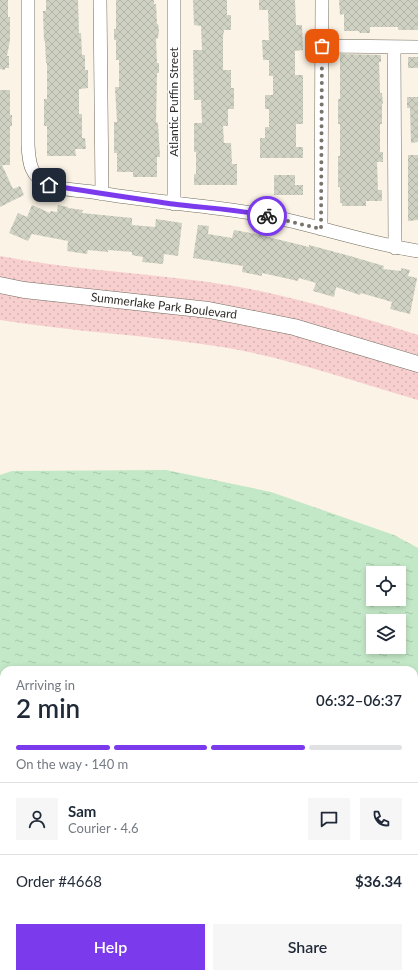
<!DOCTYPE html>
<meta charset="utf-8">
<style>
body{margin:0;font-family:Lato,sans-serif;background:#f6f6f7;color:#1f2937;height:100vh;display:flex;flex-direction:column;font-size:15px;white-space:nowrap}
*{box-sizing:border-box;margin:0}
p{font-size:13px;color:#747a83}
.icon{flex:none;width:22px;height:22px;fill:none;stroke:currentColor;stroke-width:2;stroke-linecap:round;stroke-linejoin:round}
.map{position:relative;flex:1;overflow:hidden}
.sheet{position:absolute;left:0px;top:666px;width:418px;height:312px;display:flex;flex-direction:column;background:#fff;border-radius:12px 12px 0 0;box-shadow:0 2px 6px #0003}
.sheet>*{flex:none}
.buttons{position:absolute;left:366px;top:566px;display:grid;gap:8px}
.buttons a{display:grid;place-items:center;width:40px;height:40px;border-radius:0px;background:#fff;box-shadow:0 2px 6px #0003;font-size:20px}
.pin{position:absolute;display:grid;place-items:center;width:34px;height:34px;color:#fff;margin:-17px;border-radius:8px;box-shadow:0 2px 6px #0006}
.courier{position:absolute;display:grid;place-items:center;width:40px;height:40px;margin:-20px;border:3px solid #7c3aed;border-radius:50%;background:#fff;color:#222;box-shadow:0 1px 5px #0007}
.head em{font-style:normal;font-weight:600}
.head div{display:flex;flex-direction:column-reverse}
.head{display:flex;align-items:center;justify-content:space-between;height:68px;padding:0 16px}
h1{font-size:26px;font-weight:600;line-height:30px}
.bar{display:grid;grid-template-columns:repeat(4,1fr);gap:6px 4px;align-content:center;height:48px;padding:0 16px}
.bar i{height:5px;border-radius:3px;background:#e0e1e3}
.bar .selected{background:#7c3aed}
.bar p{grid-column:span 4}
.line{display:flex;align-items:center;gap:10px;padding:0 16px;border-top:1px solid #e0e1e3}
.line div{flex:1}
.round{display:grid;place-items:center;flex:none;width:42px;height:42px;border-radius:0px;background:#f6f6f7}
.cta{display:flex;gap:8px;margin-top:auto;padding:8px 16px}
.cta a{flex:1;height:46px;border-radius:0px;background:#7c3aed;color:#fff;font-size:16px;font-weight:600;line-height:46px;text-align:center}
.cta a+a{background:#f6f6f7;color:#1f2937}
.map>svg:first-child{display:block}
.grass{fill:url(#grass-dots)}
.water{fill:url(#water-ripples);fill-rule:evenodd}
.building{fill:url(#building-cross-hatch)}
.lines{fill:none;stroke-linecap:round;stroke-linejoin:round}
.minor-casing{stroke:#726c5f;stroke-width:14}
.major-casing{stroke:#726c5f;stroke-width:17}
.minor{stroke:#fff;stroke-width:13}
.major{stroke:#fff;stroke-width:16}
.done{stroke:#78736b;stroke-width:4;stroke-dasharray:0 7.2}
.route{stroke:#7c3aed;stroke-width:5}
.labels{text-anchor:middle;stroke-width:3;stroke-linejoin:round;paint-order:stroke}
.street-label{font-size:12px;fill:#312e29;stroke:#fff}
</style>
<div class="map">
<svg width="418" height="978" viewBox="0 0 418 978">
<defs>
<pattern id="grass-dots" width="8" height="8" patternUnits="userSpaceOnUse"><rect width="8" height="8" fill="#f8cfcf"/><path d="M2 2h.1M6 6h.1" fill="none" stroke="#d5b2b2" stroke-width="1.8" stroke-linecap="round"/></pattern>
<pattern id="water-ripples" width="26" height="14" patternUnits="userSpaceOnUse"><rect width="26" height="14" fill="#c3e8c7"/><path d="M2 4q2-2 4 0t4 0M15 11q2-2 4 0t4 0" fill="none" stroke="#a8c7ab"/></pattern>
<pattern id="building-cross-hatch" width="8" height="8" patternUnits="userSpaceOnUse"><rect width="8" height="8" fill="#cfd2c2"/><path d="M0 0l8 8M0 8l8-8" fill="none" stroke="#b2b5a7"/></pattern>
</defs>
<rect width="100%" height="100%" fill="#fbf3e5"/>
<!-- grass -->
<path class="grass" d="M0 256C77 271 156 273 234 286 297 297 357 316 418 335V358L60 289 0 279Z
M0 285 209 310 418 364V400C353 381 289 358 222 347 148 335 74 332 0 320Z"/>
<!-- water -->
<path class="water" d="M166 470 271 492 394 535 418 548V978H340L337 974H414V670H4V966L0 969V475L12 471ZM373 573H399V599H373ZM373 621H399V647H373Z
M114 974H195L203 978H112Z"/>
<!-- building -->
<path class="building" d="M0 0H8V17H10V40L7 56H9V68H5V70L0 69Z
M46 0H78L79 33H81L82 55H85V70H88V88L79 89V114H82V138H85L86 149H75L76 156H47V126H44V99H47V63H46L45 41H44L43 11H46Z
M116 0H154V4H156L157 24H158L159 30 158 38 156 39 157 63H159V73H157L156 122 158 123 160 157H157V177H133V172H117V153H114V122H117L115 87H119V60H116V40H114V29H116Z
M193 0H227V15H231V30H224L223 36V70H231V88H234V109H228V126H223L224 143H231L232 164H237V185H194V174H196V152H194V123H202L201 100H194L193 50H202L201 26 194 25Z
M259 0H295L296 25H302L303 50 295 51V75H303V124H296V147H303V158H260V138H265V127H269V109H265V95H273V76H269V60H263L262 40H269L268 10H259Z
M339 0H418V30H398V27H370V33H360L359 31H344V14L340 15Z
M340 54 381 55V62H379L380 93H382L383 104H382V124H380V152H383V162H377L378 190H382V201H366V206H342V203H340V187H338V156H340V124H338V99H340Z
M408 57H418V68H408Z
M0 90H10V115H12V126H10V165H2L13 189 20 186 24 195 0 207Z
M407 97H418V142L411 143 410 108H407Z
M408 155H418V220L408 221Z
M274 175H295V185H303V195H274Z
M32 205 50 213V211L57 212 58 205 68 207V208L83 210 82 213 132 218V225L155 227 156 219 182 223 178 256 164 254 163 264 142 262 143 257 132 255V252L108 250V252L88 250 87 254 67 251 68 241 32 234 28 241 9 233 18 213 27 217Z
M198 225 209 226 208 234 232 238 234 230 256 234 309 247V245L350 256 384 266 383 269 401 271V268L410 270 408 276 417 278 410 314 390 309 392 302 361 293 360 295 336 287 334 297 313 291 316 283 299 278 298 281 262 273V276L242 272 243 266 193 258Z"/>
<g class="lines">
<defs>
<path id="minor" d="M28 0V145C29 163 30 176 49 185 58 189 82 191 93 192 150 202 208 205 264 215 316 225 366 243 418 251
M100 0 102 194
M322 46 418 47
M394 47 395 248
M174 204V0
M321 229 322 0"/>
<path id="major" d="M0 285 24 290 209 310 294 327 418 364"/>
</defs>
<!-- minor casing -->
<use href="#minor" class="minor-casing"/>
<!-- major casing -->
<use href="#major" class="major-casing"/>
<!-- minor -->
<use href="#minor" class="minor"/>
<!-- major -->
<use href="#major" class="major"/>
</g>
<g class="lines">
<!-- done -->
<path class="done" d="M267 216 321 229 322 46"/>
<!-- route -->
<path class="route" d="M49 185C90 192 132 198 173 204 204 208 236 209 267 216"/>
</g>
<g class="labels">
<!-- street labels -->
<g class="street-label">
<text transform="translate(174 102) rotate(-90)" y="4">Atlantic Puffin Street</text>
<text transform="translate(164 306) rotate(7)" y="4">Summerlake Park Boulevard</text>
</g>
</g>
</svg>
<div class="buttons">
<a><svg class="icon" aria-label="locate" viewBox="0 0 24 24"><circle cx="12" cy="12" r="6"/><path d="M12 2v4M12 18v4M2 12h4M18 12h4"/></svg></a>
<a><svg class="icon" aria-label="layers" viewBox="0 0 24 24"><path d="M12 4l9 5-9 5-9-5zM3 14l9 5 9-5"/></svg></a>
</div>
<div class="pin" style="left:322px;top:46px;background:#ea580c"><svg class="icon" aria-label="bag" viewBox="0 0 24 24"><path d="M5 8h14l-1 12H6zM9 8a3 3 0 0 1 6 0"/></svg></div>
<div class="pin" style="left:49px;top:185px;background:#1f2937"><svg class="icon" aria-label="home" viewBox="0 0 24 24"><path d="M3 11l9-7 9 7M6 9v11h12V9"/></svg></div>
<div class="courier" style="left:267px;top:216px"><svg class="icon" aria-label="bike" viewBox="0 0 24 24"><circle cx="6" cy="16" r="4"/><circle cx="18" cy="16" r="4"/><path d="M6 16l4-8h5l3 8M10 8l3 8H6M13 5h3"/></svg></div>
<section class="sheet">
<div class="head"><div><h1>2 min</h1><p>Arriving in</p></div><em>06:32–06:37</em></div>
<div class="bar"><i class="selected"></i><i class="selected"></i><i class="selected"></i><i></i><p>On the way · 140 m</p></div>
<div class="line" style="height:72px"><a class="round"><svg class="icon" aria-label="person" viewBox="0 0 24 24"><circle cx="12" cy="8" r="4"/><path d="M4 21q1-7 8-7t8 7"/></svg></a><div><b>Sam</b><p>Courier · 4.6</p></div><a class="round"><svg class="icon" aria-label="chat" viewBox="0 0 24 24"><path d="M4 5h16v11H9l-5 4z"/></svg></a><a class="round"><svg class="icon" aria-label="phone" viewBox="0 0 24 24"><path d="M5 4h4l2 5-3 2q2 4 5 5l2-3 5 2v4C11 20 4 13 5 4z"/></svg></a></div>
<div class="line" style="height:52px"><div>Order #4668</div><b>$36.34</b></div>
<div class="cta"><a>Help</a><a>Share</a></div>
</section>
</div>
